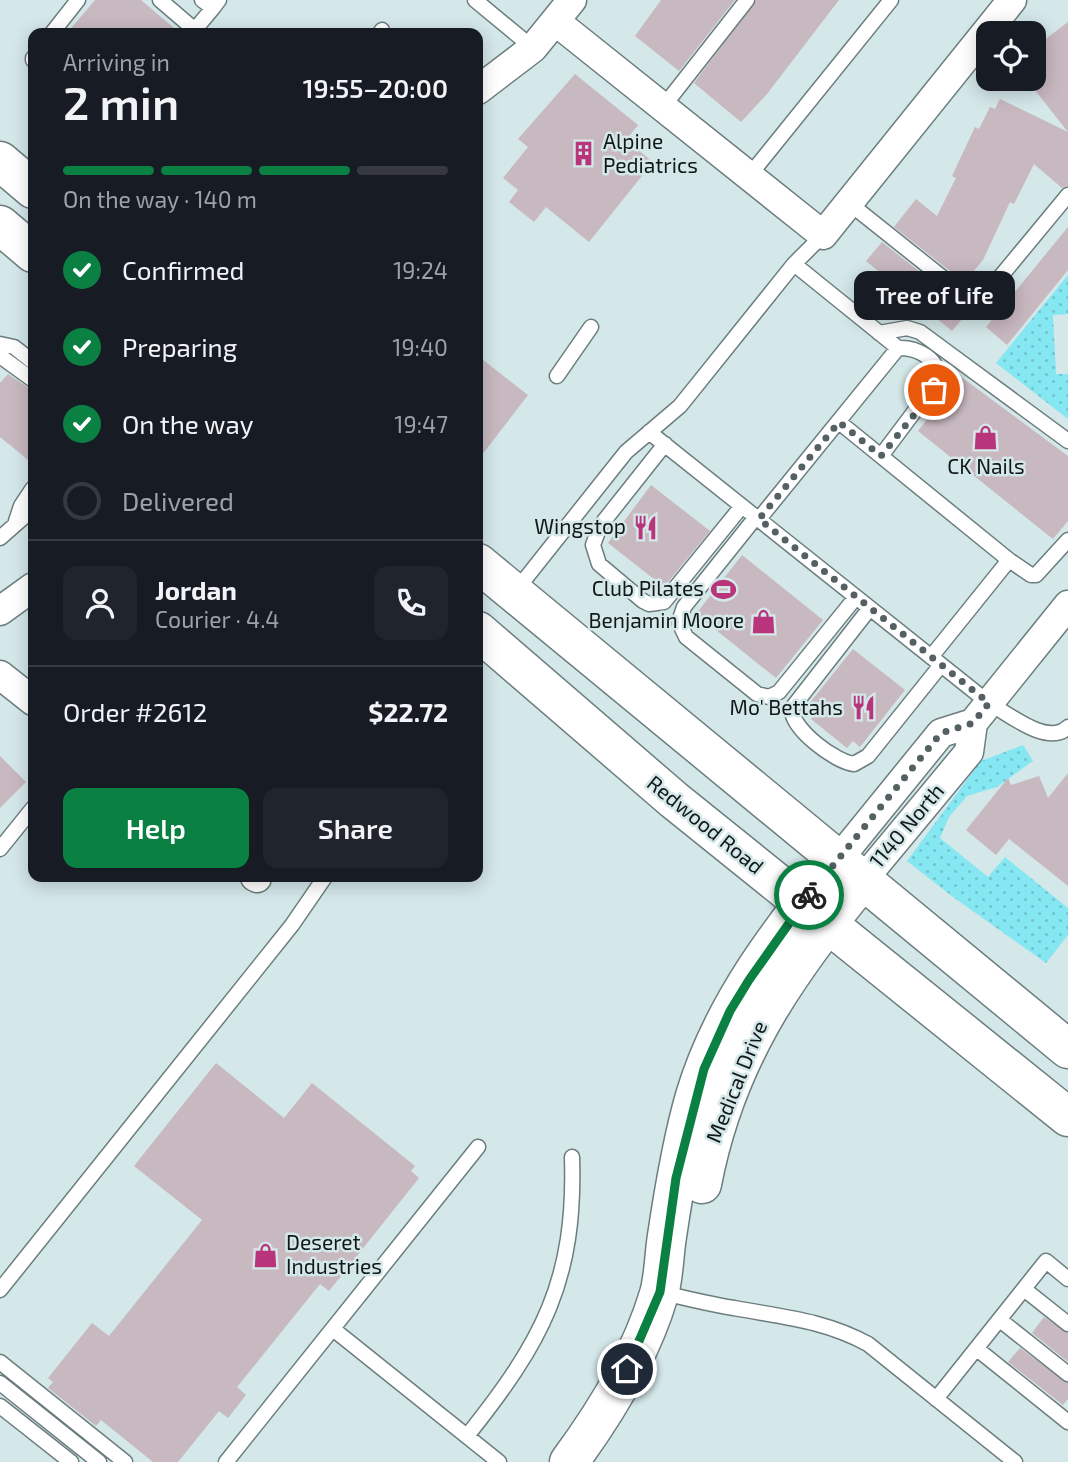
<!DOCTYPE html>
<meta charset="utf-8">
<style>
body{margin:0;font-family:"Exo 2",sans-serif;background:#20242c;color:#f1f3f6;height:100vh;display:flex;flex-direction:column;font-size:26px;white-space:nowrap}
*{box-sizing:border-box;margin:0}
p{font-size:23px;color:#9ea1a6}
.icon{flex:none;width:38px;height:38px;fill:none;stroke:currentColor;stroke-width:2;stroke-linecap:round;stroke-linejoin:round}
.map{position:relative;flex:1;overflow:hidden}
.drawer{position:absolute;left:28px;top:28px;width:455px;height:854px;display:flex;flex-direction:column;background:#171b24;border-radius:14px;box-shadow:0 4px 18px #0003}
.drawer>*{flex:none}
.buttons{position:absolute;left:976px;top:21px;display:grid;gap:14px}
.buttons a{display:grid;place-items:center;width:70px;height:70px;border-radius:14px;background:#171b24;box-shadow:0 4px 18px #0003;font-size:35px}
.pin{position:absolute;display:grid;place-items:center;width:60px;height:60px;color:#fff;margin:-30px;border:4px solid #fff;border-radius:50%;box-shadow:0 2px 7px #0007}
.courier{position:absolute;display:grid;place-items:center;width:70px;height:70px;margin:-35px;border:5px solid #0b8043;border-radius:50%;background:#fff;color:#222;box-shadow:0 2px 9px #0007}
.bubble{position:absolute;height:49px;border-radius:14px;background:#171b24;box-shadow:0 4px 18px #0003;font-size:23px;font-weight:600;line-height:49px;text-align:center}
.head em{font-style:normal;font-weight:600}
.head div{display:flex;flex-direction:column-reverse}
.head{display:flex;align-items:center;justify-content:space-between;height:119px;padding:0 35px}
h1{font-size:46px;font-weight:600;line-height:52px}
.bar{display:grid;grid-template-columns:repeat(4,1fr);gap:10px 7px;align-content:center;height:84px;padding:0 35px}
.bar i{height:9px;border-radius:5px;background:#363941}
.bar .selected{background:#0b8043}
.bar p{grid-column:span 4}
.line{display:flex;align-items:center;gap:18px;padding:0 35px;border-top:2px solid #363941}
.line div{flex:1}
.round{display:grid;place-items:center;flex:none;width:74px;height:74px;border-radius:14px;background:#20242c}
ol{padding:0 35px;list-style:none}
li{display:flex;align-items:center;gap:21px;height:77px}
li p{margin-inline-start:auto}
li .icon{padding:7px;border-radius:50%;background:#0b8043;color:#fff;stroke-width:4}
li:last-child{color:#9ea1a6}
li i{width:38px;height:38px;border:4px solid #363941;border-radius:50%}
.primary-button{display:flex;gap:14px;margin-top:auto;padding:14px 35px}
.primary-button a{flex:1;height:80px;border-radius:14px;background:#0b8043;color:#fff;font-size:28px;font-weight:600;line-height:80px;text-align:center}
.primary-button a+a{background:#20242c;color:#f1f3f6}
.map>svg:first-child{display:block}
.grass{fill:url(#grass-dots)}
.building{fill:#c8b8bf}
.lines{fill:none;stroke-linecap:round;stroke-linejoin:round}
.lane-casing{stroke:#6c7d7f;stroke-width:17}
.street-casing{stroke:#6c7d7f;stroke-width:31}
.secondary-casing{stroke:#6c7d7f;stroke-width:41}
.primary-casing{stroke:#6c7d7f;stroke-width:41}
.lane{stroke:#fff;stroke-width:14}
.street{stroke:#fff;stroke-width:28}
.secondary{stroke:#fff;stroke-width:38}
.primary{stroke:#fff;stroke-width:38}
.done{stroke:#556062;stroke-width:7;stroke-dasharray:0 12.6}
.route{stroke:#0b8043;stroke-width:9}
.labels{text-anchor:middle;stroke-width:5;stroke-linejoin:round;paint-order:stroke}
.poi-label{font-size:21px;fill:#111819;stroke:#d4e7e9;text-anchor:end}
.street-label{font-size:21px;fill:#111819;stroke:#d4e7e9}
</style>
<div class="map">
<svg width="1068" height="1462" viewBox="0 0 1068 1462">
<defs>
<pattern id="grass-dots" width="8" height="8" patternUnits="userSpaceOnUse" patternTransform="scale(1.75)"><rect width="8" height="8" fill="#85e7f2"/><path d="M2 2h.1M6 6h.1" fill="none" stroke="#72c5cf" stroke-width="1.8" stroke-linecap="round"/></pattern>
</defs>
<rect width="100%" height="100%" fill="#d4e7e9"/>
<!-- grass -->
<path class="grass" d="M1068 275V314L1053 315 1056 374H1068V419L996 363Z
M1023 745 1033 761 997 787 967 796 949 817 940 838 988 877 1005 857 1068 908V935L1046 963 953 897 907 861 981 761Z"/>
<!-- building -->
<path class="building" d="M95 0H141L180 33H67Z
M661 0H735L679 71 635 36Z
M756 0H839L767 94 741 122 694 83Z
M1068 22V132L1034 89V54L1046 45 1043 41Z
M575 74 638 125 626 140 653 162 589 242 546 207 534 222 509 202 518 190 503 178 528 147 518 139Z
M1000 99 1068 132V186L1062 188 1034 164 1014 204 1010 202 983 260 964 282 894 227 916 199 937 216 956 178 952 176 975 127 979 129 990 107 995 109Z
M1068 227V270L1007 345 986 327Z
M882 242 969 311 952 331 866 261Z
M478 356 528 395 478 460Z
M8 374 33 391V464L0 437V383Z
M960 376 1068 456V521L1053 539 918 431Z
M651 485 710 531 664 587 608 543Z
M742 555 823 620 776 678 696 614Z
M853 649 905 690 860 747 853 741 847 748 811 719 816 712 808 705Z
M0 756 26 782 0 808Z
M1068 773V886L1009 839 996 855 966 830 1008 778 1011 785 1039 776 1048 798Z
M216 1063 284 1118 312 1083 415 1166 411 1171 419 1178 329 1291 320 1284 237 1387 246 1395 228 1418 219 1411 178 1462H153L101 1420 96 1426 48 1388 53 1382 48 1378 92 1323 109 1336 202 1220 134 1166Z
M1044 1317 1068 1333V1362L1032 1333Z
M1020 1348 1068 1383V1399L1063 1405 1008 1362Z"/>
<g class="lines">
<defs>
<path id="lane" d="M160 0 195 30
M202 0 213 8 219 0
M475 0 533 48
M52 33 78 0
M192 33 213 8
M380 33 382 30
M33 58V60
M663 107 747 0
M749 176 891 0
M849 203 977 305 1068 195
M879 333 907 328 920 332 1068 441
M0 344 14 347 33 362
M0 356 33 380
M557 376 591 327
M839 422 1009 560 931 657
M649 432 989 703C1009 714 1048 747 1068 727
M665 444 600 526 593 545 599 564 643 601 649 604 664 602 742 506
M881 456 938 380C940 359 917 347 898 348
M756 517 684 607 679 622 686 637 757 694 769 697 779 692 856 597
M759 519 898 348 794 264
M16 521 21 506 33 488
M0 538 33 509
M1009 560 1031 575H1036L1068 540
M514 593 626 452 680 406 794 264 823 235
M870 608 792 708C790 728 835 762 854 764L868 756 941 665
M0 849 33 808
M1024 1289 1068 1324
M0 1290 292 925 325 877
M660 1292C684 1298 709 1304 734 1308 782 1317 824 1320 868 1344L1015 1462
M1000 1320 1068 1374
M333 1329 499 1462
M977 1349 1068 1422
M0 1362 125 1462
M0 1383 99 1462
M936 1399 1046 1261 1068 1279
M0 1406 71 1462
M467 1436C542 1342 576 1281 572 1157
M226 1462 478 1147"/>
<path id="street" d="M555 21 823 235 1012 0
M478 90 533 48 572 0
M0 611 33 587
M0 675 33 701
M837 861 941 733 973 723
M255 877 257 878
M862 881 969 752 973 723 1068 605"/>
<path id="secondary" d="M702 1184C725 1062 784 975 862 881
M569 1462C606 1412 641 1355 659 1294 664 1276 664 1255 667 1236 674 1189 682 1141 695 1096 722 1006 779 932 837 861"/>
<path id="primary" d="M0 161 33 189
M0 225 33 253
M478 563 1068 1049
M478 631 674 800 1068 1117"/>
</defs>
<!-- lane casing -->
<use href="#lane" class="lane-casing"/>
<!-- street casing -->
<use href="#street" class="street-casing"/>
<!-- secondary casing -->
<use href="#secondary" class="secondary-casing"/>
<!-- primary casing -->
<use href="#primary" class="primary-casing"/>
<!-- lane -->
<use href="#lane" class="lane"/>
<!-- street -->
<use href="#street" class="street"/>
<!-- secondary -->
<use href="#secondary" class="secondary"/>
<!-- primary -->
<use href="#primary" class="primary"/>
</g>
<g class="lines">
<!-- done -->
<path class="done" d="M809 895 941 733 973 723 989 703 759 519 839 422 881 456 934 390"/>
<!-- route -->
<path class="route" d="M627 1369 660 1292 676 1178 704 1069 730 1011 749 980 809 895"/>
</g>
<!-- icons -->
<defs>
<symbol id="building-bare" viewBox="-9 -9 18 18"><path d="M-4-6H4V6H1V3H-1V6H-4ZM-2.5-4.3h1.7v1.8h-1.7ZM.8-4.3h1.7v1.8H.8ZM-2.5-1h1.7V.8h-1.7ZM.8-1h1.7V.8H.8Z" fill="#b8357c" stroke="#d4e7e9" stroke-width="2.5" paint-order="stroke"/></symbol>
<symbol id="shop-bare" viewBox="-9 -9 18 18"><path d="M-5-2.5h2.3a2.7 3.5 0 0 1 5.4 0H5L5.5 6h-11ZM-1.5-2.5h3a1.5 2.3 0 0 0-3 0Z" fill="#b8357c" stroke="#d4e7e9" stroke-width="2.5" paint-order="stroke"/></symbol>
<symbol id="restaurant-bare" viewBox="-9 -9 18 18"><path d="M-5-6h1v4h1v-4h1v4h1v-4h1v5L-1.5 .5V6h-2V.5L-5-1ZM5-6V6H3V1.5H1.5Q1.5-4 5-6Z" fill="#b8357c" stroke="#d4e7e9" stroke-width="2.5" paint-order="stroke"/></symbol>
<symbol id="stadium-bare" viewBox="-9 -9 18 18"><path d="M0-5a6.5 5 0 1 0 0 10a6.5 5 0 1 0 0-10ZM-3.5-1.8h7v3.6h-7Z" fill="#b8357c" stroke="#d4e7e9" stroke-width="2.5" paint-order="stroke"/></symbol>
</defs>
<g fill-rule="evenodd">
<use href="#building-bare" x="566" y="136" width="35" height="35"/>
<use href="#shop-bare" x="968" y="420" width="35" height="35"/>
<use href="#restaurant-bare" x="628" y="510" width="35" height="35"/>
<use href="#stadium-bare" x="706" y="572" width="35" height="35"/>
<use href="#shop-bare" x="746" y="604" width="35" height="35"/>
<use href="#restaurant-bare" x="846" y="690" width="35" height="35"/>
<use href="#shop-bare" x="248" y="1238" width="35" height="35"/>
</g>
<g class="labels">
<!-- poi labels -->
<g class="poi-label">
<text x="603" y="149" text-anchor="start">Alpine<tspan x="603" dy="24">Pediatrics</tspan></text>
<text x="986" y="474" text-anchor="middle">CK Nails</text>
<text x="626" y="534">Wingstop</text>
<text x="704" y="596">Club Pilates</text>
<text x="744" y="628">Benjamin Moore</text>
<text x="843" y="715">Mo' Bettahs</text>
<text x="286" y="1250" text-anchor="start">Deseret<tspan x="286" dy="24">Industries</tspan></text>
</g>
<!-- street labels -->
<g class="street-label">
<text transform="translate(705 825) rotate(39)" y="7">Redwood Road</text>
<text transform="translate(907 826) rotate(-50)" y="7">1140 North</text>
<text transform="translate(737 1082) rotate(-68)" y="7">Medical Drive</text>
</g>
</g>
</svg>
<div class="buttons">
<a><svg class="icon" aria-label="locate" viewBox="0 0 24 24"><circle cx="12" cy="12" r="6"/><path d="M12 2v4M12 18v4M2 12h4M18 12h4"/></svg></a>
</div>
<div class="pin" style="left:934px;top:390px;background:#ea580c"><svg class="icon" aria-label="bag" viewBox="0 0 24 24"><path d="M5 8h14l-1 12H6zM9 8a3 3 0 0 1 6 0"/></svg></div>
<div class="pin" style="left:627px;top:1369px;background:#1f2937"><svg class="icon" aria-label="home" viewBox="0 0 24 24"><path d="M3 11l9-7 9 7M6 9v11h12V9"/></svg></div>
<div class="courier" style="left:809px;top:895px"><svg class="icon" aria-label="bike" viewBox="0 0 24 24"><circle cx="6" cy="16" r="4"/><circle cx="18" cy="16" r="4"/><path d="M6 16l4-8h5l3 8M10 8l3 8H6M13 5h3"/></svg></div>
<div class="bubble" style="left:854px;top:271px;width:161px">Tree of Life</div>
<section class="drawer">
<div class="head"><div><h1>2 min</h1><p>Arriving in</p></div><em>19:55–20:00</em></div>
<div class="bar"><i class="selected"></i><i class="selected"></i><i class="selected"></i><i></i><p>On the way · 140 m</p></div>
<ol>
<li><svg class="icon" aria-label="check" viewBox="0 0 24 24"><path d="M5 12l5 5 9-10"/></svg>Confirmed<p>19:24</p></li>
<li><svg class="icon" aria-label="check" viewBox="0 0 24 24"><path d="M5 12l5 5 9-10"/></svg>Preparing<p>19:40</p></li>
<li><svg class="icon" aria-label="check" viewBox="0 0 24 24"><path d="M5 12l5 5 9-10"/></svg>On the way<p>19:47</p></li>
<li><i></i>Delivered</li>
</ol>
<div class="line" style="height:126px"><a class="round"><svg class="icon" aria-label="person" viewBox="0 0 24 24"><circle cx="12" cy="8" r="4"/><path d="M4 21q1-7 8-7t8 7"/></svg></a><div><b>Jordan</b><p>Courier · 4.4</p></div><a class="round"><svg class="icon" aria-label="phone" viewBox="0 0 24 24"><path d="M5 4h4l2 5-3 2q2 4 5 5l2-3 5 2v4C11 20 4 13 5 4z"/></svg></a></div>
<div class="line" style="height:91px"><div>Order #2612</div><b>$22.72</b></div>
<div class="primary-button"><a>Help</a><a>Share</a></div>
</section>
</div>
